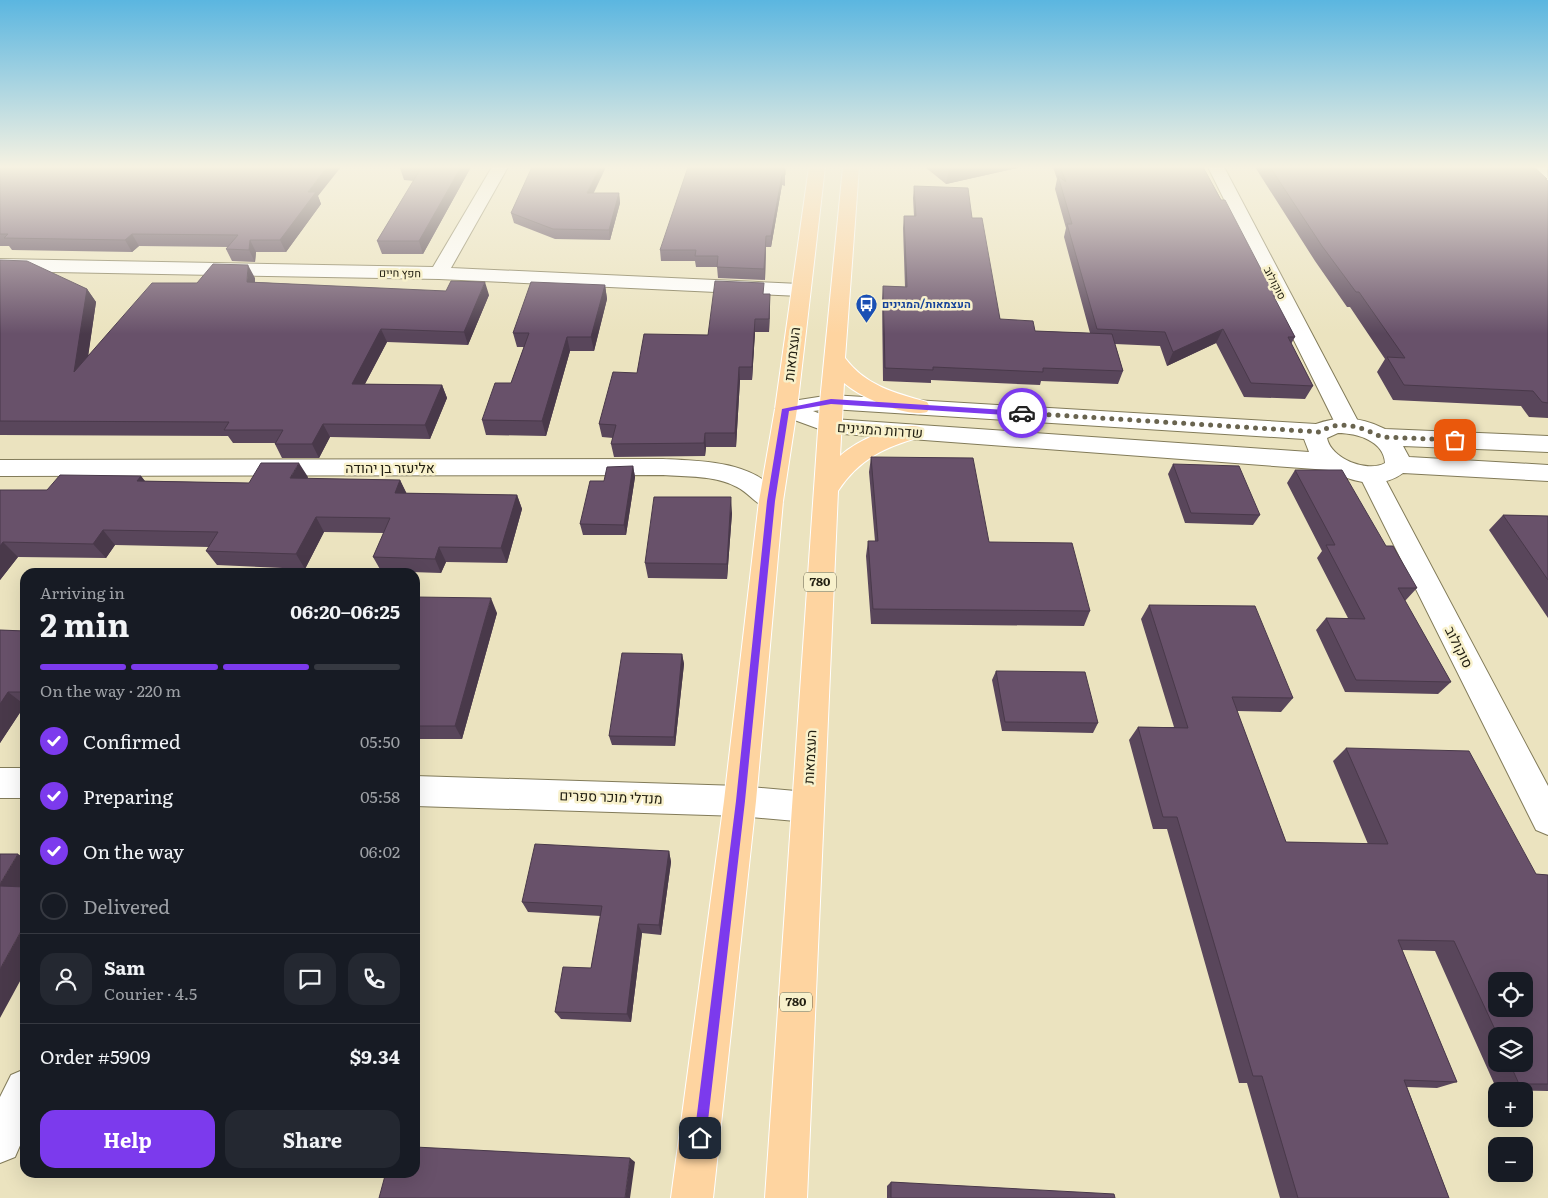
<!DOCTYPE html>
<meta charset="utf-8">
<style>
body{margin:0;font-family:Literata,Heebo,serif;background:#242831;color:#f1f3f6;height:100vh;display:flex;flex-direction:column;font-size:19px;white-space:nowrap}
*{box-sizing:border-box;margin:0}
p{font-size:16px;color:#9ea1a6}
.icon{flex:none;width:28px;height:28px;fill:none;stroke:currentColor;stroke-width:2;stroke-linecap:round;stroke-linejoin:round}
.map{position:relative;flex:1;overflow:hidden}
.sheet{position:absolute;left:20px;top:568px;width:400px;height:610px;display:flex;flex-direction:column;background:#171b24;border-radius:15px;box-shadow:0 5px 20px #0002}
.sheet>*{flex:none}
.tools{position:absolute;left:1488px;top:972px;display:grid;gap:10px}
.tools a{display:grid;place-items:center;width:45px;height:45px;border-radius:10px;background:#171b24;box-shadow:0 5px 20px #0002;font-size:25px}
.pin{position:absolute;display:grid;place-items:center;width:42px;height:42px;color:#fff;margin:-21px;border-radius:10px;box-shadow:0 2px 8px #0006}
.courier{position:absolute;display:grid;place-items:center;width:50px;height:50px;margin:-25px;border:4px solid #7c3aed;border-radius:50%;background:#fff;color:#222;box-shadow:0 1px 6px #0007}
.overview em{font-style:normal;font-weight:700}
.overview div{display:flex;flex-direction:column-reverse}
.overview{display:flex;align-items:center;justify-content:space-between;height:85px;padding:0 20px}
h1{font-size:32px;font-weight:700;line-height:38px}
.bar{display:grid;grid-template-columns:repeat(4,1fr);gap:8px 5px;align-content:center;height:60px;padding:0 20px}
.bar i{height:6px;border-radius:4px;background:#363941}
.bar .current{background:#7c3aed}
.bar p{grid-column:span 4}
.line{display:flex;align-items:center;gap:12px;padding:0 20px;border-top:1px solid #363941}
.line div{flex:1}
.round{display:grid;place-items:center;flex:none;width:52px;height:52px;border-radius:15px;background:#242831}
ol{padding:0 20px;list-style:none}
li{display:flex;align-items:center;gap:15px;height:55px}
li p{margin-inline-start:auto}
li .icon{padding:5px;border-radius:50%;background:#7c3aed;color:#fff;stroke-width:4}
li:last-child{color:#9ea1a6}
li i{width:28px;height:28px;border:2px solid #363941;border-radius:50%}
.button{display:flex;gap:10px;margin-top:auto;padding:10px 20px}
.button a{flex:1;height:58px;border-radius:15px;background:#7c3aed;color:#fff;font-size:20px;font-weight:700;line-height:58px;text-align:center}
.button a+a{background:#242831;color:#f1f3f6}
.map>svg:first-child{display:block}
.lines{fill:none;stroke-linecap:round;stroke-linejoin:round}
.minor-casing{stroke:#827b59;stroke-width:2}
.tertiary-casing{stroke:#827b59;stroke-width:2}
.primary-casing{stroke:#fff;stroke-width:2}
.minor{fill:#fff;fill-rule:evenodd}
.tertiary{fill:#fff;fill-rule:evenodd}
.primary{fill:#fed4a0;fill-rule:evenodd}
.wall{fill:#59465b;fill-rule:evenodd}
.shaded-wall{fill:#49394a}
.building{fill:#68516a;stroke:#49394a;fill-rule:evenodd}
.route{fill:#7c3aed}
.done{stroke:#69644f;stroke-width:5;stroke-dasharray:0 9}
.labels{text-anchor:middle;stroke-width:5;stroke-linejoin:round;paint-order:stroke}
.far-street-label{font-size:11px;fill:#232013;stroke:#f8f1cc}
.far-transit-label{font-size:11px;font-weight:bold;fill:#164399;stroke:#f8f1cc;text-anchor:start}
.shield{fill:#f8f1cc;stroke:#635f4a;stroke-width:1}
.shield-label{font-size:12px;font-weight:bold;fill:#232013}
.street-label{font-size:14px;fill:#232013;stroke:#f8f1cc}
</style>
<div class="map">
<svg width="1548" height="1198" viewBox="0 0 1548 1198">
<rect width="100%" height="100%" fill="#ebe3bf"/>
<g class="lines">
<defs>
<path id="minor" d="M492 167H508L451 268 800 284 807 286 810 290 807 294 800 296 439 279 0 271V259L433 267Z
M1208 167H1224L1360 425 1356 430 1348 432 1340 430 1336 425Z
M1530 167H1547L1548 181 1542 180Z
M663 459C704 461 760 461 783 501L780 507C760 513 753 495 737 487 714 475 687 477 663 475L0 476V460Z
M1371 467 1380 469 1383 475 1548 786V835L1536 830 1359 475 1362 469Z
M0 768H25V798H0Z
M415 776 740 786 807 792 819 796 823 807 819 818 807 822 740 816 415 806Z
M25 1069V1134L15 1157 0 1163V1097L11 1075Z"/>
<path id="tertiary" d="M831 395 1316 424C1340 415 1362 417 1385 429L1548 436V452L1403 446 1409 457 1548 465V481L1403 473C1380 490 1352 482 1329 470L830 433 778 414 775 409 778 404 786 402 796 405 799 400ZM831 409 1304 439 1309 452 833 419 813 411ZM1338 433C1357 433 1384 441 1385 463 1368 473 1331 459 1327 438Z"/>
<path id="primary" d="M809 167H825L797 409 783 501 756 801 713 1198H671L724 801 759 501 775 409Z
M843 167H859L845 358C866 386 895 393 927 402L930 407 927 412C906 418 860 397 844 383L840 456C856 441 898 421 920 427L924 432 920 437C885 447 859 459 838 491L807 1198H765L820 402Z"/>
</defs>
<!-- minor casing -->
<use href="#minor" class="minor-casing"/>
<!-- tertiary casing -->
<use href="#tertiary" class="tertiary-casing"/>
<!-- primary casing -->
<use href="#primary" class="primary-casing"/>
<!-- minor -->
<use href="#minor" class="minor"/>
<!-- tertiary -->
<use href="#tertiary" class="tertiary"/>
<!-- primary -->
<use href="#primary" class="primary"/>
</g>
<!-- wall -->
<path class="wall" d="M0 167 318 196 321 204 286 252H256L255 262 232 261 226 249 228 247 139 246 132 252 12 250 9 246H0Z
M401 167H471L423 254H382L377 241 414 181 404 180 400 168Z
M785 167V186L782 185 771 247H766L765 280 718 278 717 267H696L695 261H661L660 250Z
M925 167H1021L946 184Z
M1053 167H1203L1275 296 1274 298 1295 337 1291 344 1313 386 1305 399 1244 397 1216 343 1167 366 1160 346 1115 344 1123 371 1118 384 1041 381 1040 385 931 380V383L883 381 882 299 883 286 905 287 903 228 904 216H914L913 198 914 186 972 218 1000 319 1035 331 1090 333 1064 237 1066 228 1055 189 1057 179Z
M1255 167H1534L1547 179 1546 180 1548 181V418L1529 417 1521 406 1393 400 1377 372 1385 359 1350 307H1347L1315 261Z
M593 193H619L620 203 610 240 555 239 514 223 511 213Z
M0 260 87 289 96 302 88 355 197 283 255 278V282L489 295 468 345 387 342 365 384 442 385 447 398 430 439 330 437 319 458H282L275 444V443H233L228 436 0 435Z
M605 285 607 299 594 351H570L546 436 486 435 482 420 511 383 524 347H517L513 333Z
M764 294 770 307 769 332H755L752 380H740L736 447H706L705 456 614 457 611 444 613 438 602 437 599 424 708 335Z
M871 457 989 542 1090 611 1084 626 871 624 866 556 868 541H875L869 472Z
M1173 464 1260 515 1253 525 1185 523 1168 474Z
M633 466 635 477 626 535H583L580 524 604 481Z
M1295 470 1386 546 1417 588 1405 601 1451 682 1438 694 1345 692 1316 630 1326 618H1348L1317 558 1322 551 1287 483Z
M141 476 145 481 249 483 308 477 307 479 400 480 406 493 517 495 522 509 507 563 446 562 441 573 381 571 373 557 384 533 324 532 305 569 217 565 206 551 209 547 115 545 106 558 18 557 0 580V490H47Z
M732 513 727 579 648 578 645 563Z
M1503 515 1548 516V618L1489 530Z
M415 597 497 613 462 739H415Z
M1149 605 1293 698 1281 712 1237 711 1286 842 1368 844 1333 761 1346 748 1536 874 1548 875V1091L1497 1090 1435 951 1402 950 1457 1082 1437 1088 1407 1087 1449 1198H1280L1247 1083H1239L1167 829H1153L1129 740 1138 727H1174L1141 619ZM1496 1036H1524V1064H1496Z
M0 630 25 631V705L0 743Z
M682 654 684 664 675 746 612 745 609 736Z
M996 671 1098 723 1093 733 1002 731 992 680Z
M669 851 671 862 661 935 642 933 631 1022 561 1019 555 1012 591 968 601 916 528 912 522 902Z
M891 1182 1115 1198H887V1186Z"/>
<!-- shaded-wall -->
<path class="shaded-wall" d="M327 167H341L318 196 321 204 286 252 280 240 308 192Z
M461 167H471L423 254 419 241Z
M600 167H606L589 203 587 193Z
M962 167H1021L946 184 949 170Z
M782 175V185L771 247V236Z
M619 193 620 203 610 240 609 230Z
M132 234 139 246 132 252 125 240Z
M766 236V247L765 280 764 269Z
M250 240 256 252 255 262 249 250Z
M248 265 255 278 254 295 247 282Z
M485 282 489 295 468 345 464 332Z
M605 285 607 299 594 351 591 337Z
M87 289 96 302 84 385 74 372Z
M770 294V307L769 332V319Z
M755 319V332L752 380V367Z
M381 329 387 342 358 397 352 384Z
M1223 329 1216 343 1167 366 1173 352Z
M567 337 570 351 546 436 542 421Z
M739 367 740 380 736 447 735 433Z
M442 385 447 398 430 439 425 425Z
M323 424 330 437 319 458 312 444Z
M705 433 706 447 705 456 704 443Z
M299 463 308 477 299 493 290 478Z
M633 466 635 477 626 535 624 525Z
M141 476 152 491 137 481Z
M400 480 407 494 395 493Z
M517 495 522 509 507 563 501 548Z
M731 497 732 513 727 579V564Z
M316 517 324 532 305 569 296 554Z
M103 530 115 545 106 558 93 544Z
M3 542 18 557 0 580V546Z
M439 547 446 562 441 573 435 559Z
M491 598 497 613 462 739 455 726Z
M682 654 684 664 675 746 674 737Z
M8 692 25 705 0 743V704Z
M669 851 671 862 661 935 659 925Z
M18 854 25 858V887H0V884Z
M25 924V972L0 1018V969Z
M638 924 642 933 631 1022 627 1014Z
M630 1158 635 1162 630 1198H625Z"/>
<!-- building -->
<path class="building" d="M0 167H327L308 192H316L280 240H250L249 250 226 249 238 235 132 234 125 240 4 238 8 234H0Z
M401 167H461L419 241H377L421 168H400Z
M532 167H600L587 193H619L609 230 553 229 511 213Z
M688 167H785V175H782L771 236H766L764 269 717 267 718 256H695L696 250H660Z
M945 167H962L949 170Z
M1060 167H1203L1221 200H1225L1275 296 1273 295 1295 337H1288L1313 386 1251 383 1223 329 1173 352 1165 332 1097 329 1067 224H1072L1058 176 1066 182Z
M1270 167H1534L1547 179H1545L1548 181V403L1542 402 1533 391 1404 385 1387 357 1405 358 1359 292H1356L1322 246Z
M914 186 968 188 972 218H982L1000 319 1033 321 1035 331 1112 334 1123 371 1043 368V372L933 367V370L885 368 883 286 907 287 904 216H916Z
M0 260 27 261 87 289 74 372 152 283H197L213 264 248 265 247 282 446 291 451 281 485 282 464 332 381 329 352 384 442 385 425 425 323 424 312 444H275L283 430H224L229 422 0 421Z
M715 281 764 283 763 294H770L769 319H755L752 367H739L735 433H705L704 443 611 444 616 425 599 424 613 372 637 373 644 334 708 335Z
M531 282 605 285 591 337H567L542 421 482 420 495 383H511L529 333H513Z
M871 457 973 458 989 542 1072 543 1090 611 873 609 868 541H878Z
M261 463H299L290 478 400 480 395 493 517 495 501 548 439 547 435 559 373 557 390 518 316 517 296 554 206 551 218 532 103 530 93 544 3 542 0 546V490H47L60 475 141 476 137 481 249 483Z
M1173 464 1239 466 1260 515 1191 513Z
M633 466 624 525 580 524 590 481H604L607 467Z
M1295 470H1342L1386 546H1393L1417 588H1398L1451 682 1356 680 1326 618 1365 619 1326 545H1335Z
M654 497H731L727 564 645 563Z
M1503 515 1548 516V580Z
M415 597 491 598 455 726H415Z
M1149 605 1255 606 1293 698 1232 697 1286 842 1388 844 1346 748 1469 751 1536 874 1548 875V1084H1519L1510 1064H1524V1036H1498L1454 941 1398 940 1457 1082 1404 1080 1449 1198H1298L1262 1076H1253L1177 817H1163L1138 727 1188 728ZM1496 981H1524V1009H1496Z
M0 630 25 631V692H8L0 704Z
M622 653 682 654 674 737 609 736Z
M996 671 1085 672 1098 723 1005 722Z
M535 844 669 851 659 925 638 924 627 1014 555 1012 563 967 591 968 602 906 522 902Z
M0 854H18L0 884Z
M0 886 25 887V924L0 969Z
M415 1147 630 1158 625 1198H379L386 1172H415Z
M891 1182 1114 1194 1115 1198H891Z"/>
<!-- sky -->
<linearGradient id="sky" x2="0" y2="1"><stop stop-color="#5bb6e0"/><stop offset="0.5" stop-color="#f6f2e2"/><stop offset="1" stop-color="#f6f2e2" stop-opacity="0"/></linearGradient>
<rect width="1548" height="334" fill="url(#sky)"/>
<!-- route -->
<path class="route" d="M831 399 1022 411 1025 413 1022 416 831 404 789 411 775 501 745 801 706 1138 704 1143 700 1145 695 1143 694 1138 736 801 767 501 782 409Z"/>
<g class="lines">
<!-- done -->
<path class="done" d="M1022 413 1320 432C1339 419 1362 427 1381 437L1455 440"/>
</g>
<!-- icons -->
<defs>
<symbol id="bus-pin" viewBox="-11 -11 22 30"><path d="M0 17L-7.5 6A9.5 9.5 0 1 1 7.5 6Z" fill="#1a4fb4" stroke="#f8f1cc"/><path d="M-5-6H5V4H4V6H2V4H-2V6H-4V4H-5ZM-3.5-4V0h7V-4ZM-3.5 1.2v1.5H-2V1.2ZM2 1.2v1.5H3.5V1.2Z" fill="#fff"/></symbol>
</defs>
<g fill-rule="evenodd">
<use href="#bus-pin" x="854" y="292" width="25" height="34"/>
</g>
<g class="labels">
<!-- far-street labels -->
<g class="far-street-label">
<text transform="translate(400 273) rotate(1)" y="4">חפץ חיים</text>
<text transform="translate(1275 283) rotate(63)" y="4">סוקולוב</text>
</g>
<!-- far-transit labels -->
<g class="far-transit-label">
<text x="882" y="308">העצמאות/המגינים</text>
</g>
<!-- shield labels -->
<g class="shield">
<rect x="804" y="572.5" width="32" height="19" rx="4"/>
<rect x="780" y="992.5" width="32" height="19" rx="4"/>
</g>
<g class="shield-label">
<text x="820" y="586">780</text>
<text x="796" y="1006">780</text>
</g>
<!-- street labels -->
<g class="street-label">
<text transform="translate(792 354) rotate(-83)" y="5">העצמאות</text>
<text transform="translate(880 430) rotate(4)" y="5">שדרות המגינים</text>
<text x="390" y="473">אליעזר בן יהודה</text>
<text transform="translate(1459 647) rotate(63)" y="5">סוקולוב</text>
<text transform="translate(810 757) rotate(-87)" y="5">העצמאות</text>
<text transform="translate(611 797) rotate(2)" y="5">מנדלי מוכר ספרים</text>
</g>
</g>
</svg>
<div class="tools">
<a><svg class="icon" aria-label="locate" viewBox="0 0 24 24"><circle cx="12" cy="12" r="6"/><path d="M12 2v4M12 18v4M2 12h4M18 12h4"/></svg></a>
<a><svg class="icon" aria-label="layers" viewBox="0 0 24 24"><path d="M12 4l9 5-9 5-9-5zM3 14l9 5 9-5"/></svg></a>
<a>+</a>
<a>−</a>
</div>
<div class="pin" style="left:1455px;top:440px;background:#ea580c"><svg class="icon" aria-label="bag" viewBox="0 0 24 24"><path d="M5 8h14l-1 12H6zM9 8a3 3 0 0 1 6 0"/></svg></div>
<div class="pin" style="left:700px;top:1138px;background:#1f2937"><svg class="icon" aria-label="home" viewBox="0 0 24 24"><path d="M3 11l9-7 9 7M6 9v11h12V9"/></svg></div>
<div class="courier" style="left:1022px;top:413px"><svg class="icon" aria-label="car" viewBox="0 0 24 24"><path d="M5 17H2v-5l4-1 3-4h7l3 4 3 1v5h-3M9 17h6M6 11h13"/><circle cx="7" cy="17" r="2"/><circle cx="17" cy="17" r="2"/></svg></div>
<section class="sheet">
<div class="overview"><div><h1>2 min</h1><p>Arriving in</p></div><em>06:20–06:25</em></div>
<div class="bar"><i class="current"></i><i class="current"></i><i class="current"></i><i></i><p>On the way · 220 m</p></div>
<ol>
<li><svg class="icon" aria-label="check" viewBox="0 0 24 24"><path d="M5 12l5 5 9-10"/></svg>Confirmed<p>05:50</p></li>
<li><svg class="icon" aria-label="check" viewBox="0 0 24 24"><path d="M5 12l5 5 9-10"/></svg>Preparing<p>05:58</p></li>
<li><svg class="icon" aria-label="check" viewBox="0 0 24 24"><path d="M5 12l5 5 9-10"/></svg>On the way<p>06:02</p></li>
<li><i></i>Delivered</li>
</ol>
<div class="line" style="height:90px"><a class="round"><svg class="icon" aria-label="person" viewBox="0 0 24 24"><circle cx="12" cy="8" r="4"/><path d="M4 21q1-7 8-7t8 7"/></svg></a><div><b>Sam</b><p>Courier · 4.5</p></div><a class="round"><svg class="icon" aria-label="chat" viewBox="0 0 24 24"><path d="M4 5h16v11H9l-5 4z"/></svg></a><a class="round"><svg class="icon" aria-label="phone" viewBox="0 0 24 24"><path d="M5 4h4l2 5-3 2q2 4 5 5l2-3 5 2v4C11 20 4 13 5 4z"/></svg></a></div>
<div class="line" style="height:65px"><div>Order #5909</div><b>$9.34</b></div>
<div class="button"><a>Help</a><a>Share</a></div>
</section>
</div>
